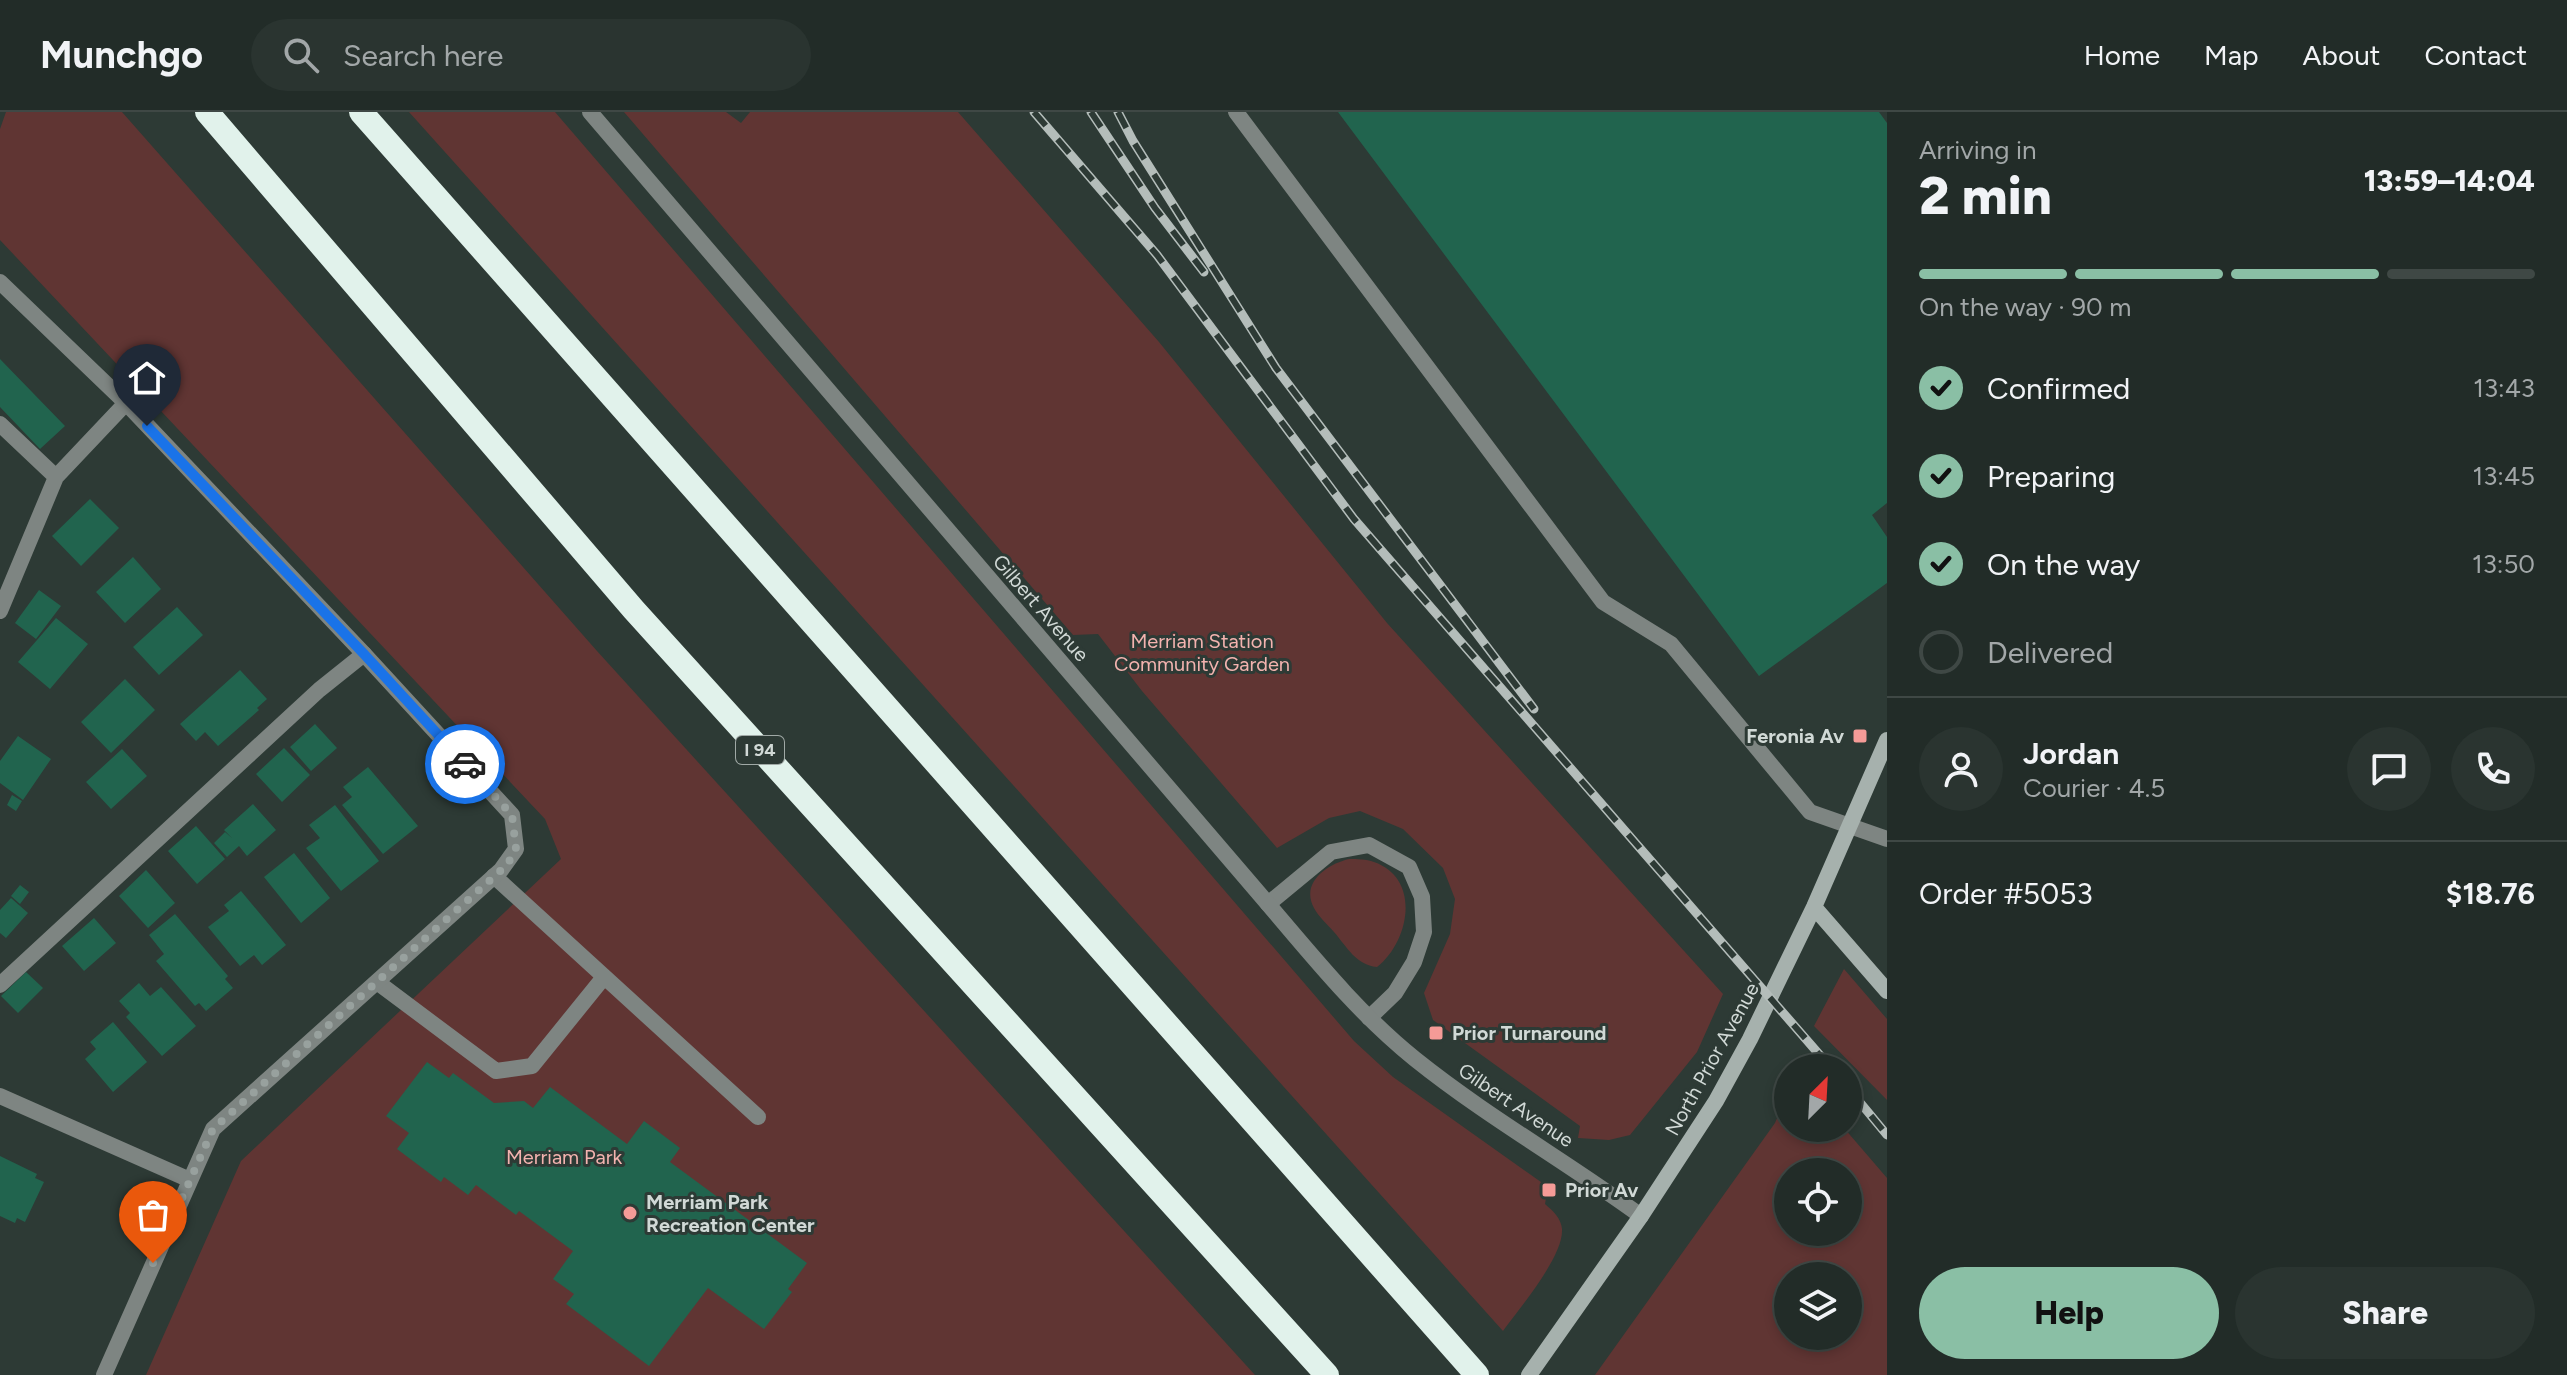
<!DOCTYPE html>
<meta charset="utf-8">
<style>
body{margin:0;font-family:Figtree,sans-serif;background:#2a3430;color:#f1f3f6;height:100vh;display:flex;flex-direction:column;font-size:30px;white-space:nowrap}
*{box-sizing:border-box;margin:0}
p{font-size:26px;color:#a2a7a8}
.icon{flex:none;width:44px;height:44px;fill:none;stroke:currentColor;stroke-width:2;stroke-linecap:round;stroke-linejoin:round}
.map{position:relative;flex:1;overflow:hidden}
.drawer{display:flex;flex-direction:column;background:#222c28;width:680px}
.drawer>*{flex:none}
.needle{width:52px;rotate:24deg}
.tools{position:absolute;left:1774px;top:942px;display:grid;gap:16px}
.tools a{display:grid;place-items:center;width:88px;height:88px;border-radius:50%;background:#222c28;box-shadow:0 4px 12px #0003,0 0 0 2px #3f4845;font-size:40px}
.pin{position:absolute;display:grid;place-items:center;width:68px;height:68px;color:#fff;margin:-82px -34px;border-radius:50% 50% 50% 0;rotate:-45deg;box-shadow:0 0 8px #0007}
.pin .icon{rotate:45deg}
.courier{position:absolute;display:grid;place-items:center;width:80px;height:80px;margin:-40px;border:6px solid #1a73e8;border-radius:50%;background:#fff;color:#222;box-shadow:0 2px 10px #0007}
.overview em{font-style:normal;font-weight:800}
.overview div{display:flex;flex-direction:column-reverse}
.overview{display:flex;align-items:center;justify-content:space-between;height:136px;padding:0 32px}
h1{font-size:52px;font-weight:800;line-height:60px}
.bar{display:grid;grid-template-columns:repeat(4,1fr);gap:12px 8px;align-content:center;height:96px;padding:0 32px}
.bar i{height:10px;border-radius:6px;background:#3f4845}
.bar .current{background:#8abfa5}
.bar p{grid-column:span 4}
.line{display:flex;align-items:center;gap:20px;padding:0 32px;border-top:2px solid #3f4845}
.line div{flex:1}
.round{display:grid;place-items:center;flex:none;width:84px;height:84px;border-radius:42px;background:#2a3430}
ol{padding:0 32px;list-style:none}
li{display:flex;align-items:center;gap:24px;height:88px}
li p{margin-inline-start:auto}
li .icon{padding:8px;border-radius:50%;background:#8abfa5;color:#111;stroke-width:4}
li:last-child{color:#a2a7a8}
li i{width:44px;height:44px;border:4px solid #3f4845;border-radius:50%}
.primary-button{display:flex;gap:16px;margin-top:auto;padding:16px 32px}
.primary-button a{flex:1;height:92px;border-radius:48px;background:#8abfa5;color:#111;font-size:32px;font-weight:800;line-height:92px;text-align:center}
.primary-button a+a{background:#2a3430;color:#f1f3f6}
header{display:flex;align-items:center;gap:48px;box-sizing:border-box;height:112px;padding:0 40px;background:#222c28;border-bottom:2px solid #3f4845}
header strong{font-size:38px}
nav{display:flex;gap:44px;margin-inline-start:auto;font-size:28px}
.search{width:560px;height:72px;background:#2a3430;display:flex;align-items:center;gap:20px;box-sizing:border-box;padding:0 28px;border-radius:44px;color:#a2a7a8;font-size:30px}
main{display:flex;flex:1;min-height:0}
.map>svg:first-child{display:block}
.green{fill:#603533;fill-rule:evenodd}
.building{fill:#21644e}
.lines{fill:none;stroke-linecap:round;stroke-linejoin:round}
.lane{stroke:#7e8582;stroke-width:16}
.street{stroke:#7e8582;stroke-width:16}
.secondary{stroke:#a6b1ad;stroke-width:16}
.highway{stroke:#e1f2eb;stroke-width:24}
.rail-casing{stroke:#b4bdba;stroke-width:9}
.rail{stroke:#2d3a35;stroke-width:6;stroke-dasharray:18;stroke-linecap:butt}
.done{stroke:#98a19e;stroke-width:8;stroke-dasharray:0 14.4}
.route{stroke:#1a73e8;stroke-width:10}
.poi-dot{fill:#f59b97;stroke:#2d3a35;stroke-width:3}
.labels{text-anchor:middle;stroke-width:6;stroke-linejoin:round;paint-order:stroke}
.shield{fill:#2d3a35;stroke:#a0a9a6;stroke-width:2}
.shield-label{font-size:18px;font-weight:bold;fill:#d1d9d6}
.street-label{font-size:20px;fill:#d1d9d6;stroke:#2d3a35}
.park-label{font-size:20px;fill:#f3b3af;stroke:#2d3a35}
.poi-label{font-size:20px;font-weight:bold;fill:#d1d9d6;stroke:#2d3a35;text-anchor:start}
</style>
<header>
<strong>Munchgo</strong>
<div class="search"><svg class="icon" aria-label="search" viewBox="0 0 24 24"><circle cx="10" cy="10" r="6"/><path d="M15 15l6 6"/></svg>Search here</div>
<nav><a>Home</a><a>Map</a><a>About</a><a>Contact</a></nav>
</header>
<main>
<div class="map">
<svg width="1887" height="1263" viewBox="0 0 1887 1263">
<rect width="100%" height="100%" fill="#2d3a35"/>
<!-- green -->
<path class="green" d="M6 0H122L597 539 1255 1263H146L241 1049 561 747 545 707 0 128V17Z
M409 0H555L1354 929 1393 965 1548 1075 1545 1092C1553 1099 1561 1106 1562 1117 1564 1144 1519 1197 1503 1219Z
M624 0H726L741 11 750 0H958L1159 230 1387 511 1723 882 1697 940 1630 1023 1609 1028 1578 1026 1580 1014 1433 908 1424 881 1450 822 1455 787 1443 756 1403 717 1360 699 1329 706 1277 736 1142 579 1098 522 1073 523Z
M1349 747C1357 747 1366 747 1374 750 1422 767 1409 830 1377 855 1356 853 1347 835 1334 820 1328 813 1318 804 1314 796 1300 770 1328 752 1349 747Z
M1844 857 1887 907V988L1814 914Z
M1788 980V1016H1844L1887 1066V1263H1595L1775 1011ZM1788 1060H1848V1120H1788ZM1788 1164H1848V1224H1788Z"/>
<!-- building -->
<path class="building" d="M1338 0H1879L1887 11V391L1872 403 1887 425V471L1759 564Z
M0 247 65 314 40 337 0 295Z
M90 387 119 416 81 454 52 424Z
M133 445 161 477 125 511 96 480Z
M39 478 61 494 36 527 15 511Z
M177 495 203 523 159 563 133 535Z
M56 506 88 532 50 577 18 550Z
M240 558 267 587 257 596 259 598 218 634 205 620 196 629 180 612Z
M125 567 155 598 111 641 81 610Z
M315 612 337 636 311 659 290 635Z
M18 624 51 647 23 688 0 671V649Z
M284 636 310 663 282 690 256 662Z
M122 637 147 664 111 697 86 670Z
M368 655 418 714 383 742 342 693 352 685 343 675Z
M12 683 22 689 16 699 7 693Z
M253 692 276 718 247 744 239 734 227 745 214 731 225 720 232 726 224 718Z
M335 693 379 749 341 779 306 736 320 726 309 713Z
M196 714 225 747 197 772 168 739Z
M294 741 330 786 301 811 264 765Z
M146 758 175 791 148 816 119 784Z
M20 773 29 780 20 792 11 784Z
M241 779 286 833 262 853 254 843 240 854 208 815 229 799 224 793Z
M11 786 28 801 6 826 0 821V798Z
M175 802 228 864 225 867 233 876 206 899 199 891 195 894 156 849 164 842 149 823Z
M94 806 116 831 84 859 62 834Z
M26 860 43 876 18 901 1 884Z
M139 871 150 884 161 875 196 914 162 944 126 905 130 901 119 889Z
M113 910 147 950 113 980 85 947 96 937 90 930Z
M427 950 449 966 453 961 494 991 524 989 533 996 550 975 627 1032 644 1009 680 1036 670 1050 807 1151 788 1177 792 1180 764 1217 708 1176 649 1254 566 1192 574 1182 553 1167 573 1139 519 1099 516 1103 476 1073 468 1083 444 1065 441 1070 397 1037 409 1021 386 1004Z
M0 1044 37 1062 35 1066 44 1070 25 1110 17 1106 15 1111 0 1104Z"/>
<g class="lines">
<!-- lane -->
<path class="lane" d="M1236 0 1603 490 1671 532 1810 700 1850 714
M0 312 56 365
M0 499 56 365 126 291
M494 764 758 1005
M1268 792 1331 740 1369 733 1409 755 1422 785 1424 820 1414 850 1395 881 1369 906
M377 870 496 959 532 954 604 865
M0 873 319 578 364 542"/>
<!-- street -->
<path class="street" d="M590 0 1268 792C1314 846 1359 902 1415 947 1486 1004 1567 1050 1641 1104
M0 170 126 291 364 542 512 703 516 737 501 758 213 1017 104 1263
M1850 714 1887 727
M0 984 190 1068"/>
<!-- secondary -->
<path class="secondary" d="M1814 795 1887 879
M1529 1263 1641 1104 1716 989 1750 927 1814 795 1887 628"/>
<!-- highway -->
<path class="highway" d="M207 0 634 498 1327 1263
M361 0 1477 1263"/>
<defs>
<path id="rail" d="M1034 0 1157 143 1354 407 1831 956
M1091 0 1155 96 1204 160
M1118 0 1133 29 1276 256 1534 597
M1848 976 1887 1023"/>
</defs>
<!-- rail casing -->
<use href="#rail" class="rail-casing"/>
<!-- rail -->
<use href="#rail" class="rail"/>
</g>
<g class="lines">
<!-- done -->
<path class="done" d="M153 1151 213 1017 507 753 516 737 512 703 465 652"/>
<!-- route -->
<path class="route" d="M147 314 364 542 465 652"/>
</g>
<!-- markers -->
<g class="poi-dot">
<rect x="1852" y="616" width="16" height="16" rx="4"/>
<rect x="1428" y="913" width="16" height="16" rx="4"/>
<rect x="1541" y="1070" width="16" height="16" rx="4"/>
<circle cx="630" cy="1101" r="8"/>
</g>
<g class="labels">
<!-- shield labels -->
<rect class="shield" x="736" y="624" width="48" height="28" rx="6"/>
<g class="shield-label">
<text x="760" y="644">I 94</text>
</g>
<!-- street labels -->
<g class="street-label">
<text transform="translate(1041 496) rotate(49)" y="7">Gilbert Avenue</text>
<text transform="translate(1712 947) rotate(-61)" y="7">North Prior Avenue</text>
<text transform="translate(1516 993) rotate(34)" y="7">Gilbert Avenue</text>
</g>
<!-- park labels -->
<g class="park-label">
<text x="1202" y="536">Merriam Station<tspan x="1202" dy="23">Community Garden</tspan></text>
<text x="564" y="1052">Merriam Park</text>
</g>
<!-- poi labels -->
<g class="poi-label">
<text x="1844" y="631" text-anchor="end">Feronia Av</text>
<text x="1452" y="928">Prior Turnaround</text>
<text x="1565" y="1085">Prior Av</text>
<text x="646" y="1097">Merriam Park<tspan x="646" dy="23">Recreation Center</tspan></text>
</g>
</g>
</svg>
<div class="tools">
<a><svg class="needle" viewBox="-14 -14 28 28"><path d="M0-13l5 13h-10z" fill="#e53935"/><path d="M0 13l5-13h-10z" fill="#a2a7a8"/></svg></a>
<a><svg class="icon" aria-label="locate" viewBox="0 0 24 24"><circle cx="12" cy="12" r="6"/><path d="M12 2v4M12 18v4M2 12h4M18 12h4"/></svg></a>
<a><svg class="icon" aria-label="layers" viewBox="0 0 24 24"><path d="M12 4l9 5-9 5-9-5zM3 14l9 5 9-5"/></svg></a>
</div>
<div class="pin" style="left:153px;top:1151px;background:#ea580c"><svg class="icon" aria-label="bag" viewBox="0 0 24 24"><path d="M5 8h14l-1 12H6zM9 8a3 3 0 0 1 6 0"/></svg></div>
<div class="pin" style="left:147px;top:314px;background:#1f2937"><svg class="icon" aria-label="home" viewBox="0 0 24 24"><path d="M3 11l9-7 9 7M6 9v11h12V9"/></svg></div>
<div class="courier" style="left:465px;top:652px"><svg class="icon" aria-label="car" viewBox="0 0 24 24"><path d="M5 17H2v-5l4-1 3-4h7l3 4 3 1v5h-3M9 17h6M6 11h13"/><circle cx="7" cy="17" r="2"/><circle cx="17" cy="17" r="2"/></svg></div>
</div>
<section class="drawer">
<div class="overview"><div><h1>2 min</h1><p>Arriving in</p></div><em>13:59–14:04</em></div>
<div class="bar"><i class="current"></i><i class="current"></i><i class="current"></i><i></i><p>On the way · 90 m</p></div>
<ol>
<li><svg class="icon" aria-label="check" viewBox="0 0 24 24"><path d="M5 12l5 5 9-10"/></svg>Confirmed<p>13:43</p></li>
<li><svg class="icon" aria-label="check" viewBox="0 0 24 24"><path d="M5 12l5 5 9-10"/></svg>Preparing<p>13:45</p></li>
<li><svg class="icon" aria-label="check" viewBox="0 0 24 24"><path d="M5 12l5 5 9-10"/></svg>On the way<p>13:50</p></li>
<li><i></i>Delivered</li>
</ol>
<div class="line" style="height:144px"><a class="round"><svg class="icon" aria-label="person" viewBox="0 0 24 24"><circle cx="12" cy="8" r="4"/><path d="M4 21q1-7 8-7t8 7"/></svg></a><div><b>Jordan</b><p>Courier · 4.5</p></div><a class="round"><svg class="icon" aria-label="chat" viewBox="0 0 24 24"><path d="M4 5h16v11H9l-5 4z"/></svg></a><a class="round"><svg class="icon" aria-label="phone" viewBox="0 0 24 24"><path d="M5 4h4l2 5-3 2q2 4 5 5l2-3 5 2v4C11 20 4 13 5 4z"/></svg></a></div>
<div class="line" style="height:104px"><div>Order #5053</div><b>$18.76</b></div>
<div class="primary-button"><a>Help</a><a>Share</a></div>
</section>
</main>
